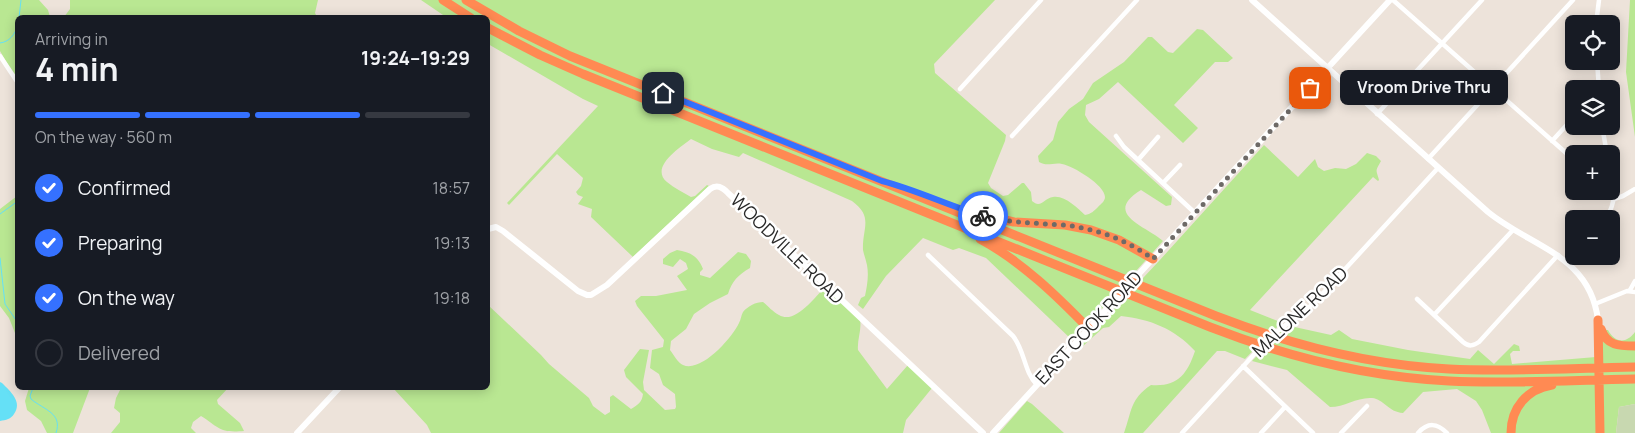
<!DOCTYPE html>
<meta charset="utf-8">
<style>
body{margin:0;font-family:Manrope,sans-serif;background:#242831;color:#f1f3f6;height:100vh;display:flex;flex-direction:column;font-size:19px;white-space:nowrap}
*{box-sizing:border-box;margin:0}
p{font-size:16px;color:#9ea1a6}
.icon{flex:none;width:28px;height:28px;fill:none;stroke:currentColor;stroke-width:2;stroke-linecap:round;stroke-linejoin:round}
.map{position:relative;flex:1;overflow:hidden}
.details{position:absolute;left:15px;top:15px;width:475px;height:375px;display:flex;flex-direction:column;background:#171b24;border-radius:8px;box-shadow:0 2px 12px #0003}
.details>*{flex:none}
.fabs{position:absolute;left:1565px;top:15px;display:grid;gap:10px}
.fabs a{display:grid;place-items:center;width:55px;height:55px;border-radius:8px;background:#171b24;box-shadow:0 2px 12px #0003;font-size:25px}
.pin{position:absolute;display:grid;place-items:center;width:42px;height:42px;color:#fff;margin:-21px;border-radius:10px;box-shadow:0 2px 8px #0006}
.courier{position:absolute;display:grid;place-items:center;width:50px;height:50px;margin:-25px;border:4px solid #3571ff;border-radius:50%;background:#fff;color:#222;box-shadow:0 1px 6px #0007}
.bubble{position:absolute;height:35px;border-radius:8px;background:#171b24;box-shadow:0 2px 12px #0003;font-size:16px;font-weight:700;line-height:35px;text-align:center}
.overview em{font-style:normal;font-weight:700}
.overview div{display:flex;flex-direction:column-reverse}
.overview{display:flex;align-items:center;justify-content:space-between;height:85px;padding:0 20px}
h1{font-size:32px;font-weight:700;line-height:38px}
.bar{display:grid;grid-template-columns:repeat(4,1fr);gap:8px 5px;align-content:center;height:60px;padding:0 20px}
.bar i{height:6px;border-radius:4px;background:#363941}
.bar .selected{background:#3571ff}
.bar p{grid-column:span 4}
ol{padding:0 20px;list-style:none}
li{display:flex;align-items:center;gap:15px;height:55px}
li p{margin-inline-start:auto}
li .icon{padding:5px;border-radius:50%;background:#3571ff;color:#fff;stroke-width:4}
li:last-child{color:#9ea1a6}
li i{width:28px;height:28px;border:2px solid #363941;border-radius:50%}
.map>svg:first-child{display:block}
.green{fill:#b9e792}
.cemetery{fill:#c8d8b0}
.water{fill:#65e0f6}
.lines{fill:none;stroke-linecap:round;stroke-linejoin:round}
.stream{stroke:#65e0f6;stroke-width:1}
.street{stroke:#fff;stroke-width:4.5}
.secondary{stroke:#fff;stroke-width:6}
.highway{stroke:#ff8a53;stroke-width:9}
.done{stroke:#6e6a67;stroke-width:5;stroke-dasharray:0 9}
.route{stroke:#3571ff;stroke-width:6}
.labels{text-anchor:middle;stroke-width:5;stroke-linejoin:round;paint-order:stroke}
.street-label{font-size:18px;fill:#292929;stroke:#fff}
</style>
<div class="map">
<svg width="1635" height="433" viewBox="0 0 1635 433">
<rect width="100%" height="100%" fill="#ede3da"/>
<!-- green -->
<path class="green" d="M0 0H39L48 10 50 17 18 18 17 80 0 51Z
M70 0H318L315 13 317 17H64L70 9Z
M421 0H995L934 64 935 73 1006 135 1005 141 988 183 991 188 1003 196 1008 195 1022 183H1024L1031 192 1032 201C1041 209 1044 198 1053 197 1065 195 1077 208 1085 215 1091 214 1094 211 1098 207 1101 204 1105 201 1105 197 1105 185 1073 166 1062 164 1054 162 1047 167 1039 162L1038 156 1053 140 1058 122 1069 109 1083 99 1093 83 1124 62 1148 37H1152L1168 52 1173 53 1197 29 1203 30 1233 58 1228 62H1215L1174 105 1198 128 1183 143 1118 82 1099 99 1086 105 1085 115 1089 122 1172 197 1171 205 1166 206 1141 190C1102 214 1146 226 1163 241L1110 300 1072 340 986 258 959 248 953 250 923 238 886 276 863 309 858 305 861 298 865 296C867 286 869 276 867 265 866 260 864 255 863 250 862 228 874 217 852 201L743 153 739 157 712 149 691 139C681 147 649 167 667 182 674 188 683 192 691 197L695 196 707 185 709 186 633 257 591 217 592 209 578 204 583 197 578 195 576 192 581 186 583 178 557 154 509 205 507 203 598 106 583 99 488 44V18L446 17Z
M1630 0H1635V137L1626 72Z
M1264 145 1298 177 1315 159 1318 167 1324 171 1335 168 1346 169 1356 164 1367 153 1376 156 1381 161C1375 172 1376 169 1379 180L1378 181 1373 177 1250 310 1283 323 1272 331 1245 359 1225 351H1217L1143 433H1124C1132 411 1130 399 1151 385 1177 387 1187 375 1195 351 1175 329 1150 319 1121 316L1109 327 1103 328 1083 346H1079L1159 261Z
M17 196V238L15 242 18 256 17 338 9 318 0 306V209Z
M677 250C690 252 698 256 703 269L700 272V275L710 278 738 252 746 254 751 261 750 268C738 275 732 281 728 294L710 303 694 314 686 329 671 341 670 350C674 355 678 363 683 365 701 373 732 338 739 323 741 319 741 316 743 312 748 306 756 302 763 302 768 306 773 312 779 315 795 325 815 297 825 287L860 320C862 329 857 340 858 350L887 389 908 365 932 388 906 420 903 433H431L427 425 393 388H488V305L541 355 549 364 589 398 593 406 605 415 610 412V397L613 395 631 409C638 405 642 402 643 394L626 377 624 370 640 349 649 350 643 382 644 390 665 410 675 409 676 407 675 394 663 385 659 374 650 368 652 350 663 347 664 340 637 306 635 301 641 296H656L687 290 677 276 688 269 686 263 680 259 673 267 663 264V259L670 253Z
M1290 326 1331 335 1339 330 1352 339 1408 350 1470 359 1478 350 1494 364 1514 344 1519 346 1520 351H1513L1510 354 1512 364 1596 357 1604 330H1608C1615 343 1626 344 1635 332V404L1619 407 1616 433H1491L1482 410 1476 401 1457 389 1423 392 1403 413C1388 412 1384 399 1372 398 1357 397 1345 407 1330 407L1287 370 1252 361 1279 333Z
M29 388H90L73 433H47L41 421 27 410 25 401Z
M121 388H228L217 400 218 404 240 423 244 431C219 433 220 428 201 416L193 422 191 428 196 433H111L120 422V413L114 408 116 398Z
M1027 401 1032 404 1064 433H999Z"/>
<!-- cemetery -->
<path class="cemetery" d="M1635 404V433H1616L1619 407Z"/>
<!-- water -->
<path class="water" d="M0 382 2 383C10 391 23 402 14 414 11 419 6 420 0 421Z"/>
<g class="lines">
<!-- stream -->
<path class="stream" d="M19 18 21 0
M0 43C9 42 15 35 18 25
M0 214 18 201
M0 258 5 304 18 323
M33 388 30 396 31 399C44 410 63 413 56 433"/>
<!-- street -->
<path class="street" d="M1393 0 1574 160
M1596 24 1599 0
M0 56 18 83
M1597 61 1599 89
M960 89 1041 0
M1377 114 1482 0
M1602 126 1607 154
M1012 136 1137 0
M1116 136 1124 147 1195 213
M1552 141 1574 117
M1428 159 1573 0
M1138 160 1158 137
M1163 183 1180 165
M1614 199 1623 196 1635 189
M1606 219C1616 202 1616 188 1611 170
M928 255 1013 336C1025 351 1024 372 1037 385
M1567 261 1574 254
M1630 290 1635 281
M1417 299 1463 342C1469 347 1473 346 1479 342L1558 255
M1595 304 1627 291 1635 292
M1434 315 1513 230
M1243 366 1313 433
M1182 433 1270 337 1313 304 1438 168
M1261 433 1285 407
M1341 433 1367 406
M1418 433C1428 422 1437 423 1447 433"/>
<!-- secondary -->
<path class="secondary" d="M1252 0 1488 212C1531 247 1590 255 1598 320
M488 229 496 227 503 231 578 291 587 295H591L607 285 710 189C717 184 722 187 728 193L983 433
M297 433 339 388
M993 433 1390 0"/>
<!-- highway -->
<path class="highway" d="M443 0 471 18
M466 0 519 31 570 56 1216 316C1291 345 1369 365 1449 369 1511 372 1573 368 1635 367
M488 28 540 55 583 74 1210 327C1287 357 1367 377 1449 381 1511 384 1573 380 1635 379
M974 213 1014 222 1065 225 1091 230 1119 240 1153 259
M980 239C1021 261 1057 296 1089 329
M1598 320 1600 433
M1601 329C1607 346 1619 346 1635 346
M1511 433C1511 408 1527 389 1552 385"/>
</g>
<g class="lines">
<!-- done -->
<path class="done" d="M983 216C1010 223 1036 223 1063 225 1095 228 1127 240 1153 259L1310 88"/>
<!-- route -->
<path class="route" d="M663 93 882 181C917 190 949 206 983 216"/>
</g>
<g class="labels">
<!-- street labels -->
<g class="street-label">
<text transform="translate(787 249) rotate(44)" y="6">WOODVILLE ROAD</text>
<text transform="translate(1300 312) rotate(-43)" y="6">MALONE ROAD</text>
<text transform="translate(1089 328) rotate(-47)" y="6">EAST COOK ROAD</text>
</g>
</g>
</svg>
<div class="fabs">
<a><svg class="icon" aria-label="locate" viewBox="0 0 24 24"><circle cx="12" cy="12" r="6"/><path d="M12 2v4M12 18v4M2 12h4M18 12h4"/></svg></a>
<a><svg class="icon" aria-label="layers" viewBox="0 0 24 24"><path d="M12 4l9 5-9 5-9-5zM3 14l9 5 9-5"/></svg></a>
<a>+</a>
<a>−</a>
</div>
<div class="pin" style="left:1310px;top:88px;background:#ea580c"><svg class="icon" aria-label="bag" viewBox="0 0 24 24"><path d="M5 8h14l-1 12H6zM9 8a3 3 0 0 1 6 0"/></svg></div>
<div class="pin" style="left:663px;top:93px;background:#1f2937"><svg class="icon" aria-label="home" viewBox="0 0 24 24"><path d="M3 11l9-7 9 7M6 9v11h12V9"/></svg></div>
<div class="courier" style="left:983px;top:216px"><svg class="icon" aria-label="bike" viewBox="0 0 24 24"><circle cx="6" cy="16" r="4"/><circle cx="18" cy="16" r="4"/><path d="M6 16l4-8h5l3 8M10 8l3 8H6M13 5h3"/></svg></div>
<div class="bubble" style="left:1340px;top:70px;width:168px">Vroom Drive Thru</div>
<section class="details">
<div class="overview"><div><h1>4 min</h1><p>Arriving in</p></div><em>19:24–19:29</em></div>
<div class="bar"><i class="selected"></i><i class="selected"></i><i class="selected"></i><i></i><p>On the way · 560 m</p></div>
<ol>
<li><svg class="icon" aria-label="check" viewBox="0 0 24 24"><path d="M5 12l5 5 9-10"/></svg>Confirmed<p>18:57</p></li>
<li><svg class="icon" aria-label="check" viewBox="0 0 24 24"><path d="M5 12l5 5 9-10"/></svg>Preparing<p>19:13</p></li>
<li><svg class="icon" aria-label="check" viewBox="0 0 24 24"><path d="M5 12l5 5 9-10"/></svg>On the way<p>19:18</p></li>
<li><i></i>Delivered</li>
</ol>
</section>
</div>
